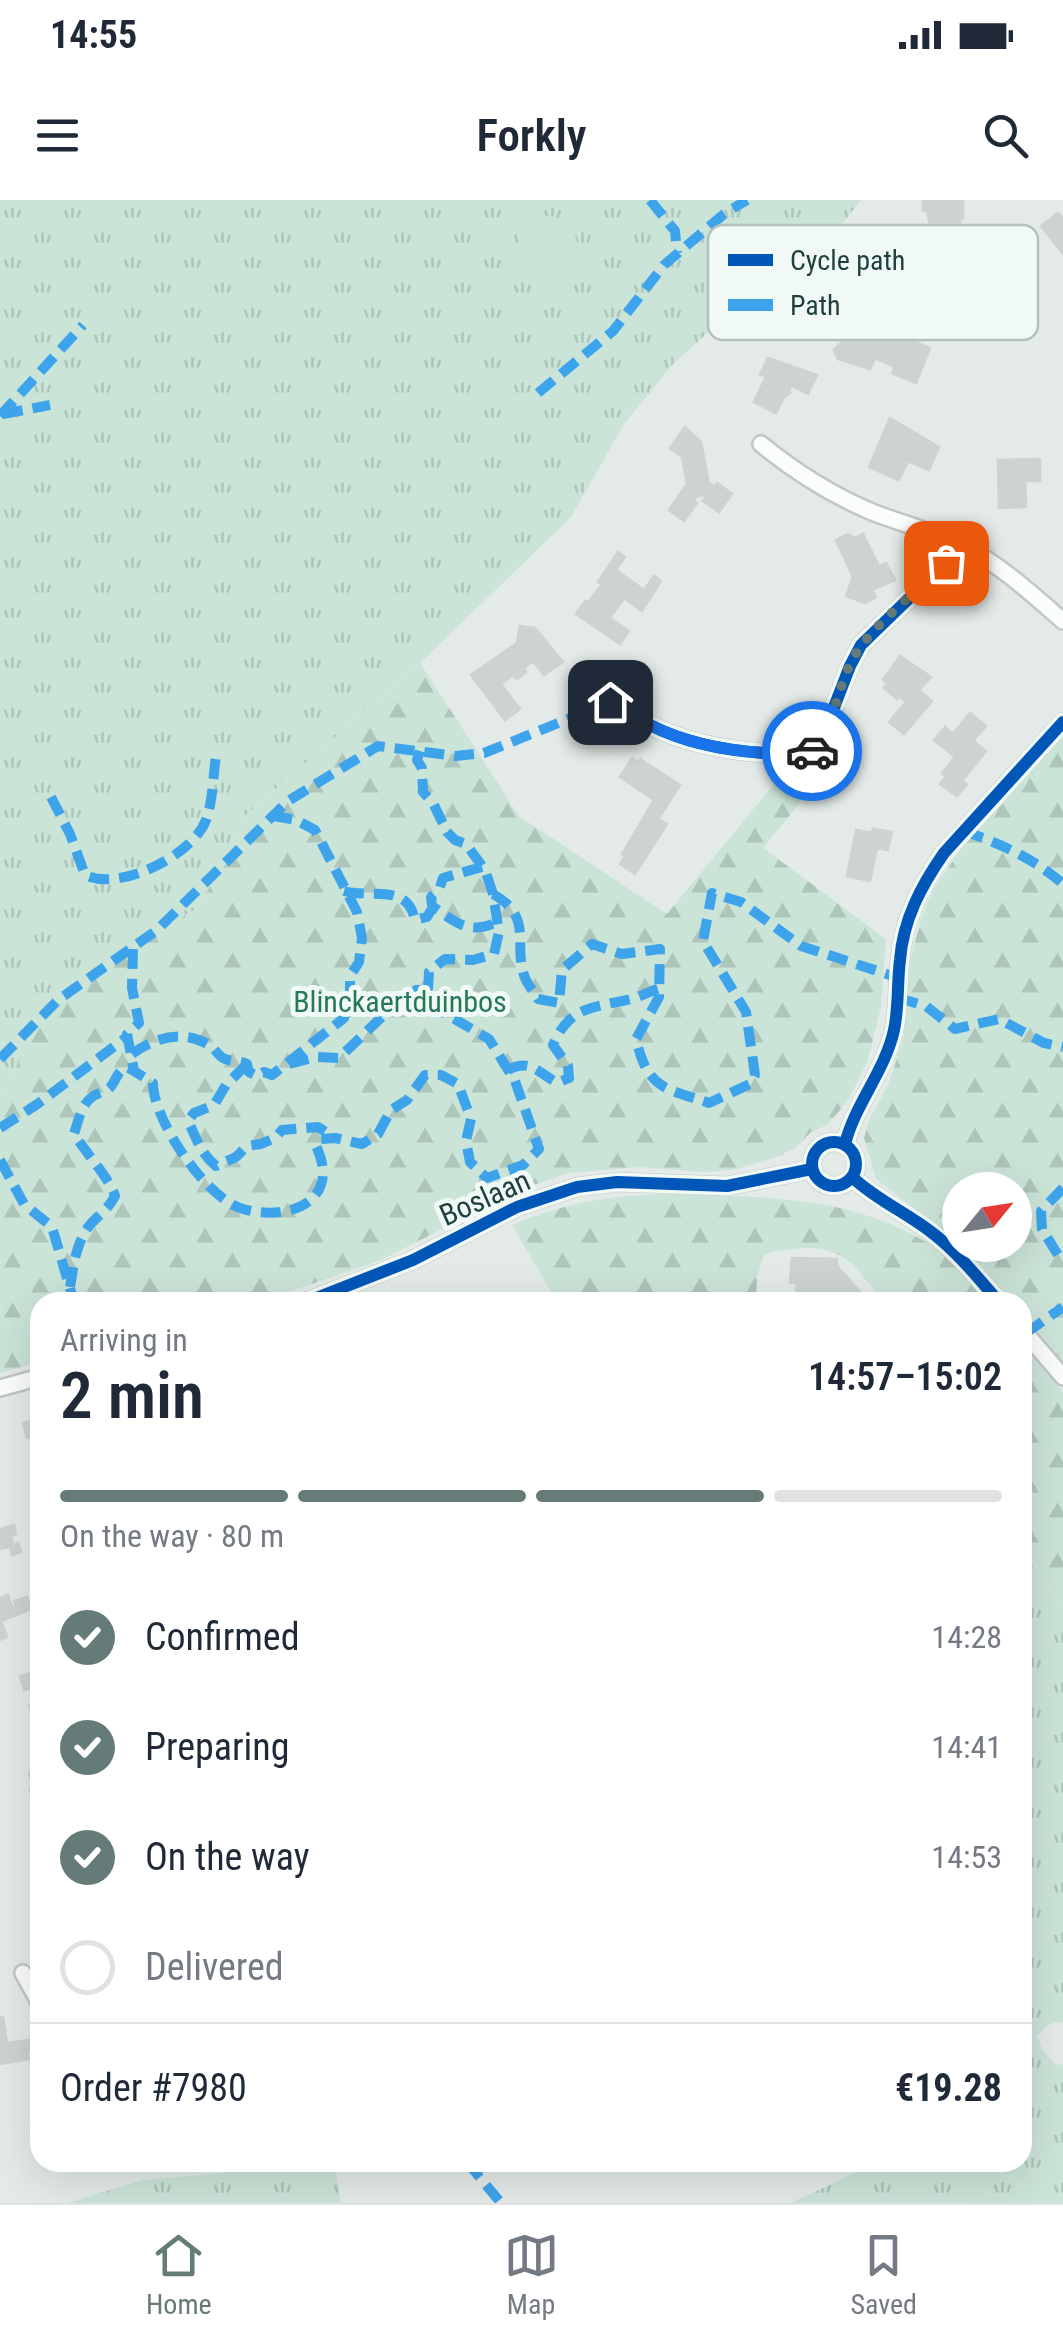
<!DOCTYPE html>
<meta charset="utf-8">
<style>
body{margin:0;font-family:"Roboto Condensed",sans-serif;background:#f6f6f7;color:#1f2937;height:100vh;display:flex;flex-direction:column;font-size:38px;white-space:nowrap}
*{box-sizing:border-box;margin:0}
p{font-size:32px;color:#747a83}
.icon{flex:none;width:55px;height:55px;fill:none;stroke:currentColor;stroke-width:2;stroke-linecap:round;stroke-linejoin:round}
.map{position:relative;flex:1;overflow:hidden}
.panel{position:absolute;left:30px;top:1092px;width:1002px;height:880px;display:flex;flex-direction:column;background:#fff;border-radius:30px;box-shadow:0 10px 40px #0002}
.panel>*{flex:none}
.needle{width:65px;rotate:60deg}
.fabs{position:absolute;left:942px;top:972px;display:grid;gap:20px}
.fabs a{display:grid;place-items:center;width:90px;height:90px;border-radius:50%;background:#fff;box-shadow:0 10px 40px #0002;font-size:50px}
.pin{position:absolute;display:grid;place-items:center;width:85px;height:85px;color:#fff;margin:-42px;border-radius:20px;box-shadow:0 5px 15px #0006}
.courier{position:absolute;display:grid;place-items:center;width:100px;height:100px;margin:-50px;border:8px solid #1a73e8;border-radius:50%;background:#fff;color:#222;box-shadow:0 2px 12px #0007}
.summary em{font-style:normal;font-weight:600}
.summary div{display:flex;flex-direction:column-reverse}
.summary{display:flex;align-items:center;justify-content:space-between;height:170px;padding:0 30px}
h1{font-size:65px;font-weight:600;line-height:75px}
.bar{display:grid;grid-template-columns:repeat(4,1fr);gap:15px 10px;align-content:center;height:120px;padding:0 30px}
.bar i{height:12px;border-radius:8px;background:#e0e1e3}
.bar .on{background:#647b78}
.bar p{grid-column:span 4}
.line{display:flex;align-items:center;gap:25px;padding:0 30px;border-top:2px solid #e0e1e3}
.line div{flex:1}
ol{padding:0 30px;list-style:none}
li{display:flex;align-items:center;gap:30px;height:110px}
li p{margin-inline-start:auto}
li .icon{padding:10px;border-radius:50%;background:#647b78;color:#fff;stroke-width:4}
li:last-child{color:#747a83}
li i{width:55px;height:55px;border:5px solid #e0e1e3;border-radius:50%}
.status{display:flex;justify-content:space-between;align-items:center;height:70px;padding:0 50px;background:#fff;direction:ltr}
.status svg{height:28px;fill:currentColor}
header{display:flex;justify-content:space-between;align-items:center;height:130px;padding:0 30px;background:#fff;font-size:45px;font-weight:600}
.menu{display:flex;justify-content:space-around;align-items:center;height:140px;border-top:2px solid #e0e1e3;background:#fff;font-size:28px;color:#747a83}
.menu a{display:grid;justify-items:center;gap:5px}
.menu .on{color:#647b78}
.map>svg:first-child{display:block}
.grass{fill:url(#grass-tufts)}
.forest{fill:url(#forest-firs)}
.pitch{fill:#cbe4d8}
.building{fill:#cdd3d2;stroke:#ccd3d1;stroke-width:2.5}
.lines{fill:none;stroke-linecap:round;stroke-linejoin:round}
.minor-casing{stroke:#c0c7c5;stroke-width:20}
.minor{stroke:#fbfcfc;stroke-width:15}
.quiet{stroke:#3da4ec;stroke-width:10;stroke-dasharray:20 10;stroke-linecap:butt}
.cycleway-casing{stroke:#f1f9f6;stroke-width:19}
.cycleway{stroke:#0057b8;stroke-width:12}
.done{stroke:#647b78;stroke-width:10;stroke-dasharray:0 18}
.route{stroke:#1a73e8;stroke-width:12}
.labels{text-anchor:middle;stroke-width:10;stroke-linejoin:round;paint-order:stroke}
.park-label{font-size:30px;fill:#267955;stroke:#f1f9f6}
.street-label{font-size:30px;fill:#1f3f3c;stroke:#f1f9f6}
.key{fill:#f1f9f6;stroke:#b2c1be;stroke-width:2.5}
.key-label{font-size:28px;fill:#1f3f3c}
</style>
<div class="status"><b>14:55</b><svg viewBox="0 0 49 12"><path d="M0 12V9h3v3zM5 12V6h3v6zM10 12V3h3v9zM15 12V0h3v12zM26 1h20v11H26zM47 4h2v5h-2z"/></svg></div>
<header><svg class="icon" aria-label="menu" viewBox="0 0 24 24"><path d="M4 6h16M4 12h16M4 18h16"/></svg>Forkly<svg class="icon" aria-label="search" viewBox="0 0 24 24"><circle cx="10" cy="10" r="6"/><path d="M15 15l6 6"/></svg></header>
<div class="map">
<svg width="1063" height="2003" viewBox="0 0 1063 2003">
<defs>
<pattern id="grass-tufts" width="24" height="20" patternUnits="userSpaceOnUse" patternTransform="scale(2.5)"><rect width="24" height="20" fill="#cbe4d8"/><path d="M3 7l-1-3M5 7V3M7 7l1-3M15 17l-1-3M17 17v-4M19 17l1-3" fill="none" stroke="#aec5ba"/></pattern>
<pattern id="forest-firs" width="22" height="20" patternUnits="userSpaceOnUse" patternTransform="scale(2.5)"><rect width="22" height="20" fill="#cbe4d8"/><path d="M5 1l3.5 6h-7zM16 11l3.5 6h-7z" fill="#aec5ba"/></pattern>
</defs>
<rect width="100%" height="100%" fill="#e3eae8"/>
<!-- grass -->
<path class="grass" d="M0 0H861L801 77 781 67 673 164 624 224 571 317 420 463 247 614 199 707 59 791 0 897Z
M1023 1352 1063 1410V1823C1051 1820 1045 1828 1037 1836L1043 1851 1056 1865 1063 1864V2003H791L876 1963 1022 1962Z
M334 1963 341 2003H67L143 1980Z"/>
<!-- forest -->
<path class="forest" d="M420 463 519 616 667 714 774 584 802 600 763 648 886 739 881 807 868 860 848 901 827 925 811 932 795 948 777 957 733 970 704 972 639 967 569 973 519 990 381 1060 259 1102H40V1162L0 1173V897L59 791 199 707 247 614Z
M1063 537V1161L1023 1114 1022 1102H1013L961 1045H1015V990H960V1044L876 979 864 938 869 920 888 885 904 837 910 761 922 716 934 689 958 653Z
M673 994C765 997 854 995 934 1047 954 1060 972 1084 987 1102H879C876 1091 870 1084 862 1075 837 1042 802 1045 764 1054L757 1077 756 1102H557L512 1025C569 1001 612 995 673 994Z
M1022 1145 1063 1192V1410L1023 1352Z"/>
<!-- pitch -->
<path class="pitch" d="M519 45a29 29 0 1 1 58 0a29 29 0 1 1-58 0Z"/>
<!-- building -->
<path class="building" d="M923 0H963V18H960V28L956 29 957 40 929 45V21L927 10 923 11Z
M1058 13 1063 19V54L1041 26Z
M854 111 889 126 886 134 904 142 906 138 930 148 916 183 892 173 895 167 875 158 870 169 838 159 834 150 845 139 838 136 843 125 850 128Z
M768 158 817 175 808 194 790 185V193L784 197 776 213 754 202 766 177 760 174Z
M890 218 939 247 929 270 908 261 899 280 869 267Z
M685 227 701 242 709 283 715 286 717 283 732 294 719 312 703 301 706 297 703 295 696 297 693 300 697 303 684 321 669 310 687 284 682 257 670 248Z
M1040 259V281H1025L1026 307 999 308 998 260Z
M848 334 855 338 863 334 879 366 886 363 895 380 872 390 876 397 865 403 846 396 853 377 836 340Z
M618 352 625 357 616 370 644 390 654 376 661 381 642 411 624 398 610 418 629 431 620 444 576 414 585 401 588 403 602 384 598 382Z
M520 426 535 428 563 462 544 475 533 461 524 468 526 472 517 479 513 475 501 484 520 509 505 520 471 475 517 443Z
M900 456 931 477 919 490 932 501 904 534 889 522 906 502 899 496 897 499 884 488 887 483 883 480Z
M970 513 986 526 973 541 986 551 962 581 967 584 957 596 940 584 946 576 942 573 955 557 934 540 945 527 953 534Z
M632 558 638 562 640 559 680 585 658 619 667 624 635 674 620 664 625 656 622 654 654 600 620 577Z
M873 629 892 632 888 650 877 648 870 681 847 676 856 630 872 633Z
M792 1058 837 1059V1066L863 1095 870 1096 869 1102H829L823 1096H796L797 1083H790Z
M40 1218V1246L37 1235 27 1238 23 1223Z
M14 1325 16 1334 11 1335 13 1345 18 1343 21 1352 12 1355 10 1347 0 1349V1329Z
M8 1395 12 1408 16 1407 14 1401 27 1397 31 1409 1 1421 7 1437 0 1440V1398Z
M40 1470V1513L33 1516 29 1506 37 1503 32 1488 24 1490 20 1476Z
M35 1560 40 1562 39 1614 30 1591 32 1582 29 1574Z
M0 1817H3L7 1843 29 1840 31 1851 27 1852 29 1859 0 1864Z"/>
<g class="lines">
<defs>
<path id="minor" d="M761 244C794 271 832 295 872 312 903 324 935 332 965 347 1002 366 1032 394 1063 421
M610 502C624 508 636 518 650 525 697 549 757 555 809 554L821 541 850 466 861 445 963 346
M812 964a22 22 0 1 1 44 0a22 22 0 1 1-44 0Z
M845 944C855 904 885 871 894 830 899 807 897 783 900 760 903 720 921 686 944 653L1063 522
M852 977C879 1002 908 1013 935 1035 959 1054 979 1079 999 1102
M306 1102 413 1060 517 1007 577 987 617 982 727 986 812 969
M1022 1129 1063 1177
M0 1188 40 1177
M23 1773 40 1804"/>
</defs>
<!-- minor casing -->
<use href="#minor" class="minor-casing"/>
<!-- minor -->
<use href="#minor" class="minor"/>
<!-- quiet -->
<path class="quiet" d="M650 0 675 31 677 53
M538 193 613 131 664 65 724 14 747 0
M3 214 50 205
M0 216 83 125
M420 551 417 560 422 568 423 592 433 603 447 632 455 640 466 644 485 670 493 694
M51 597 70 634 85 675C120 692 193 655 206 620 213 601 213 576 216 556
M964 631C999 643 1035 659 1063 684
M482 667 443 678 439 690 431 697 432 706C454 721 467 735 495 723
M344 691C371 699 407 682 415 720L427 717 433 707
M133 749 132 788 139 823 127 834 134 871 153 883C153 920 205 996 240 1008 286 1023 343 1002 316 946L321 939 335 938 362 944 378 934 391 910 407 900 425 875H441L458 884 471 919 466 941 470 962 487 978 523 965 539 949 515 881 489 839 434 807 428 790 429 772 445 759 473 760 494 754 499 732 493 694C535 718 512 744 525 778 528 785 534 792 538 799L559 803 562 770 592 744 622 754 660 749 659 797 636 839C648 890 665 888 709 903L750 884 755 875 746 812 703 741 712 693 741 702 801 746 899 778
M898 798 926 806 955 829 999 819 1044 843 1063 847
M132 854C155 837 185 829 211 846 215 849 218 855 223 858 230 862 239 860 247 864L249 872 257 876 264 872 272 875 344 818 350 796V776L359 762 362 738 357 712 315 630 296 620 274 616
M0 859 58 800 157 730 288 601 378 546 456 556 484 553 610 502
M247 864 226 885 214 905 194 913 188 921C197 939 200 953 216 966L236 957 247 946 261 944 275 938 282 930 318 927 335 938
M289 864 316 857 339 858 388 811 406 805 416 790H428
M508 870C530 858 539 873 557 883L569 878 568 866 553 845C570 805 594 808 631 799 640 797 650 791 660 788
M0 928 36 905 128 836
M0 960 24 1004 52 1027 74 1102
M1063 988 1041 1011 1042 1029 1063 1063
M70 1087C74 1065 75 1045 89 1026 98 1015 108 1010 115 996 110 979 85 952 74 934 78 922 81 905 92 897 98 892 107 893 112 885 118 876 117 872 127 867L134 871
M1026 1133 1063 1107
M467 1962 501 2003"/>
<defs>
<path id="cycleway" d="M610 502C624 508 636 518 650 525 697 549 757 555 809 554L821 541 850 466 861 445 963 346
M812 964a22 22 0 1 1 44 0a22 22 0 1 1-44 0Z
M845 944C855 904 885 871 894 830 899 807 897 783 900 760 903 720 921 686 944 653L1063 522
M852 977C879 1002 908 1013 935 1035 959 1054 979 1079 999 1102
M306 1102 413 1060 517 1007 577 987 617 982 727 986 812 969"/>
</defs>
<!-- cycleway casing -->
<use href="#cycleway" class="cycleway-casing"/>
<!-- cycleway -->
<use href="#cycleway" class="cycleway"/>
</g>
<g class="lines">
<!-- done -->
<path class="done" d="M812 551C838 522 837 476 862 445 885 415 919 390 946 363"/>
<!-- route -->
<path class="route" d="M610 502C624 508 636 518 650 525 697 549 757 555 809 554L812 551"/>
</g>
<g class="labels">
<!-- park labels -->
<g class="park-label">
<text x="400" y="812">Blinckaertduinbos</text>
</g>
<!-- street labels -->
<g class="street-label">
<text transform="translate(485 998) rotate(-24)" y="10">Boslaan</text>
</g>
</g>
<!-- legend -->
<rect x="708" y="25" width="330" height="115" rx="15" class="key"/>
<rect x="728" y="54" width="45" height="12" fill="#0057b8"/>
<rect x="728" y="99" width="45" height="12" fill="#3da4ec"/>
<g class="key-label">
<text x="790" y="70">Cycle path</text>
<text x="790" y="115">Path</text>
</g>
</svg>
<div class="fabs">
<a><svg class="needle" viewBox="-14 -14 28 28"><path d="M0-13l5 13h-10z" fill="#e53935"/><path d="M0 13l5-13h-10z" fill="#747a83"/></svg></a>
</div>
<div class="pin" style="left:946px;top:363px;background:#ea580c"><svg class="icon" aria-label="bag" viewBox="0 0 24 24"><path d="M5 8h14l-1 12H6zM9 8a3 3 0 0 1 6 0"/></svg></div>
<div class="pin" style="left:610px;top:502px;background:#1f2937"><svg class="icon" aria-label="home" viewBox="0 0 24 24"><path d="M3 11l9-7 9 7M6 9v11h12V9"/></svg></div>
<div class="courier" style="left:812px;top:551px"><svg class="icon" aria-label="car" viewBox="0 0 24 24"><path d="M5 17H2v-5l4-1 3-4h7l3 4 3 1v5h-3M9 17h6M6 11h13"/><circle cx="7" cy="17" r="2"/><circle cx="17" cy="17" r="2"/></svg></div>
<section class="panel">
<div class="summary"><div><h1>2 min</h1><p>Arriving in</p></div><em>14:57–15:02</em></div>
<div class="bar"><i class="on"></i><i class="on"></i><i class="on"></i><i></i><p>On the way · 80 m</p></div>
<ol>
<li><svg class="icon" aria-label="check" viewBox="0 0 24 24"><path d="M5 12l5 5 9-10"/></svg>Confirmed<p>14:28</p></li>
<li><svg class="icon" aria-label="check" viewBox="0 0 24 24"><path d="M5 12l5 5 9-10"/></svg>Preparing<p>14:41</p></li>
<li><svg class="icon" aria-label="check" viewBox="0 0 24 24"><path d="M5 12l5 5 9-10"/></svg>On the way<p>14:53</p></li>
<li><i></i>Delivered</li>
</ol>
<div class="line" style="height:130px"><div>Order #7980</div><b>€19.28</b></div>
</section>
</div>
<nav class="menu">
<a class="on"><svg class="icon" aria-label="home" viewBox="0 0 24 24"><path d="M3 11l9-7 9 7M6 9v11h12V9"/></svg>Home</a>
<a><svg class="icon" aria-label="map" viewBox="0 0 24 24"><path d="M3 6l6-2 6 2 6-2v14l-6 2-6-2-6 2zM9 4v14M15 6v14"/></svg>Map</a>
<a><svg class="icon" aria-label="saved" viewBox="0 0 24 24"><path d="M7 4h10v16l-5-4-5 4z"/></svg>Saved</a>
</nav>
